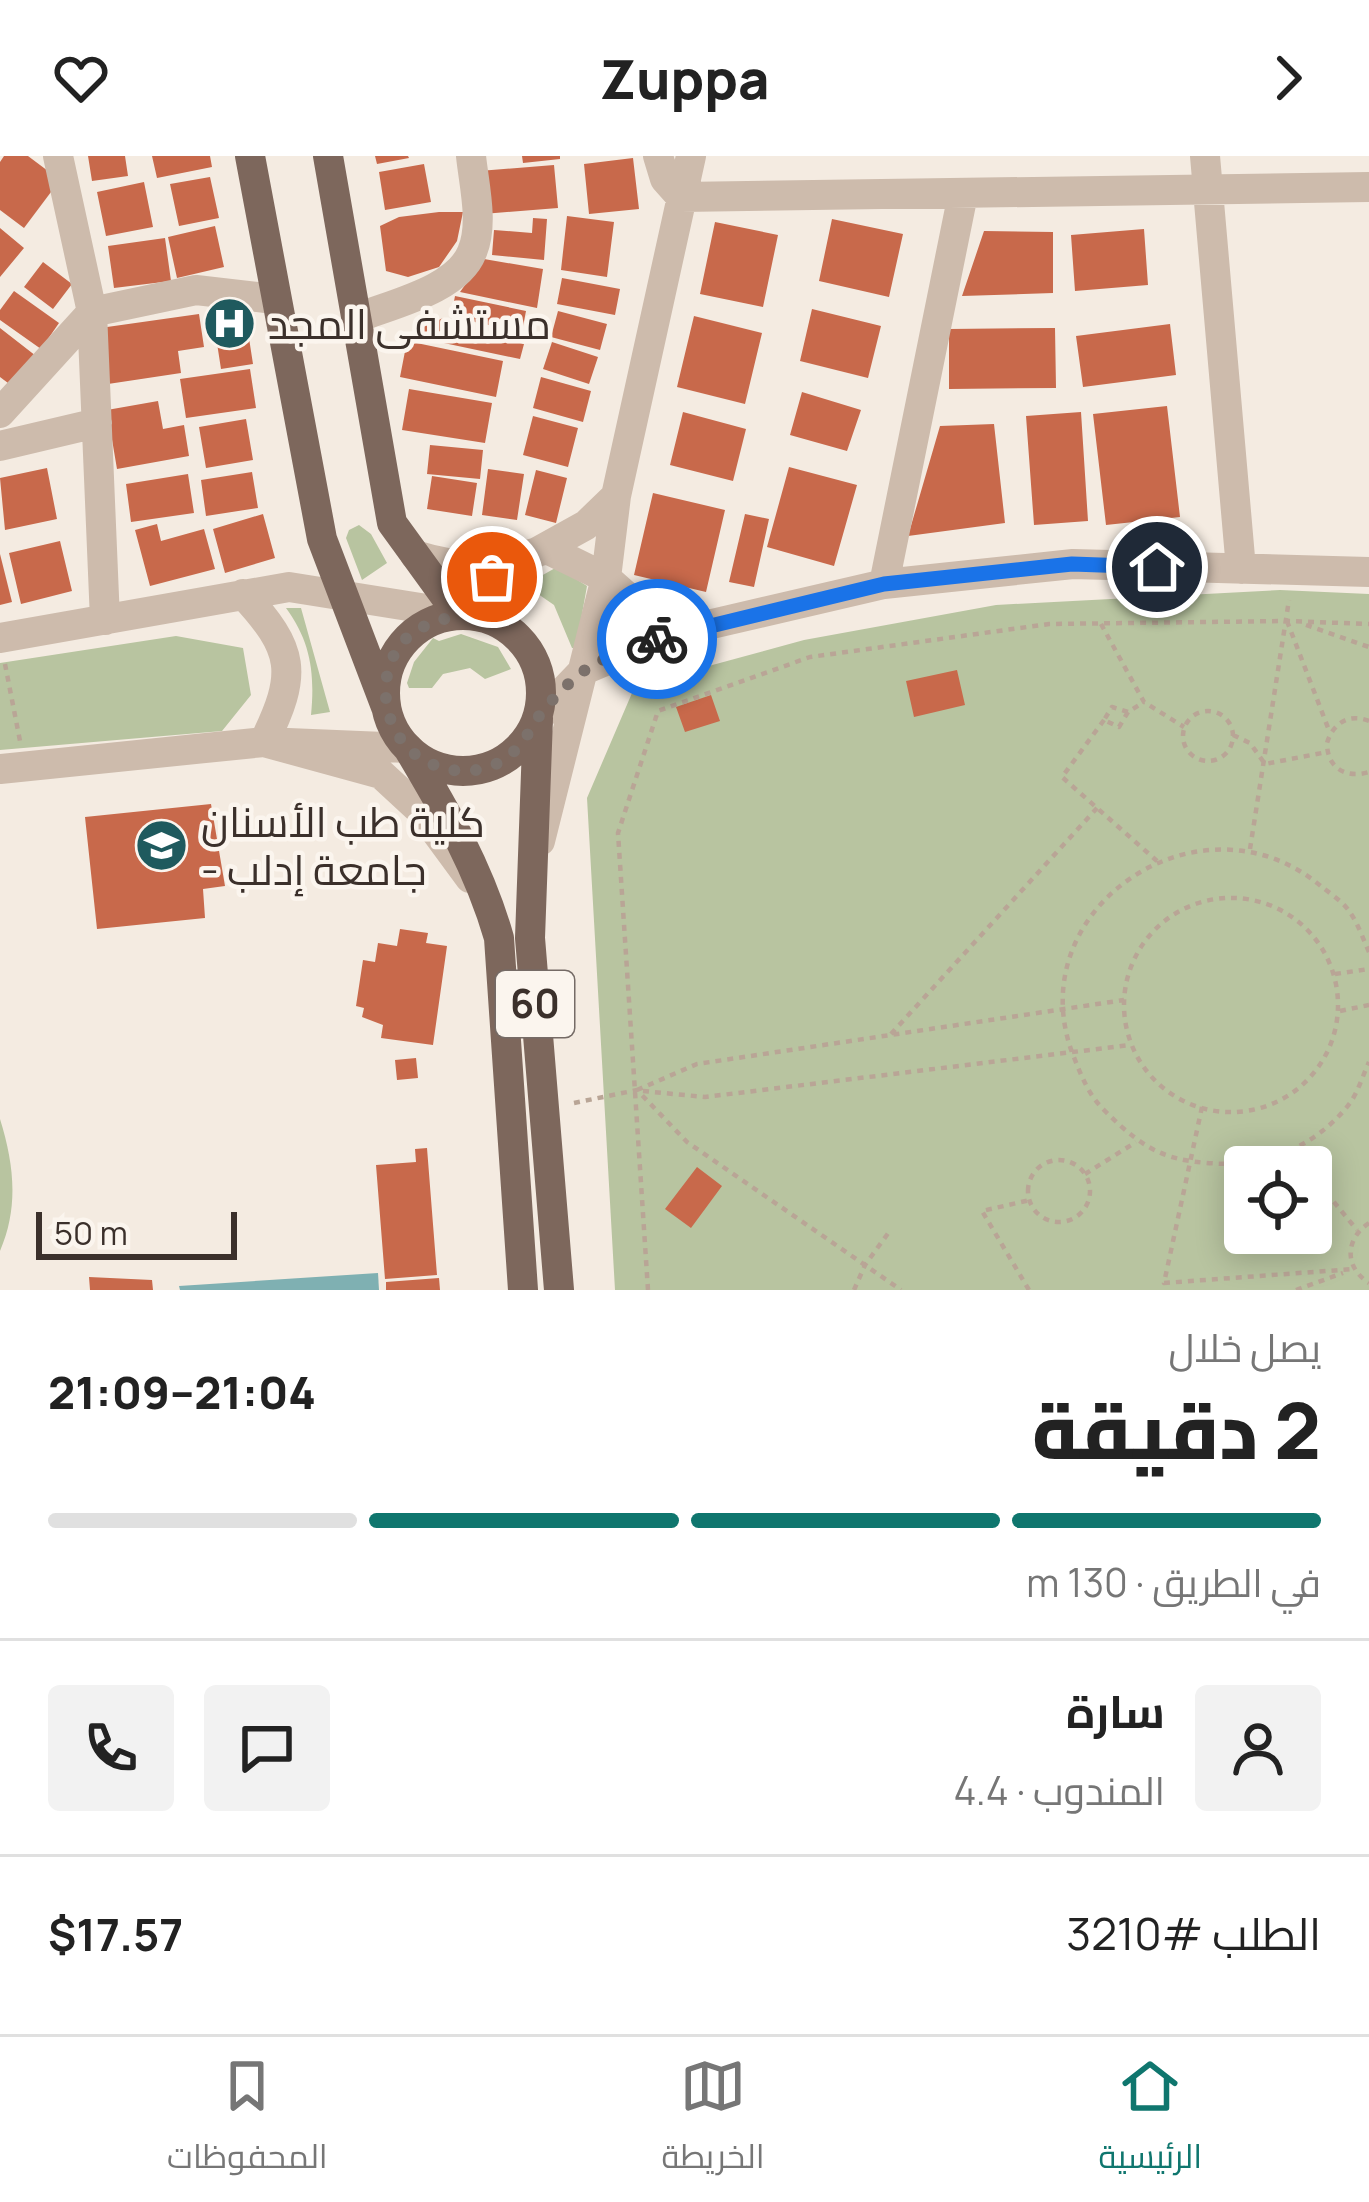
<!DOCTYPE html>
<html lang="ar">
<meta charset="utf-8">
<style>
body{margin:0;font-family:Manrope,Cairo,sans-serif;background:#f2f2f2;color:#222;direction:rtl;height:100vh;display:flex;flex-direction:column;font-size:45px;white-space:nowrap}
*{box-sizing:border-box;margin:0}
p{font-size:39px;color:#767676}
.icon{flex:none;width:66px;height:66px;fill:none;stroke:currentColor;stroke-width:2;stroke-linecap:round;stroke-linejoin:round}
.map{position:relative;height:1134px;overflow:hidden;direction:ltr}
.panel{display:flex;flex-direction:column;background:#fff;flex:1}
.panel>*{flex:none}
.fabs{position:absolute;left:1224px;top:990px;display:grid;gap:24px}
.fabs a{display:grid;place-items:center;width:108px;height:108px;border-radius:12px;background:#fff;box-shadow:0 6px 30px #0003;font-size:60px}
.scale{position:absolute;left:36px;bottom:30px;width:201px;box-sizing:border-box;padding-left:12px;border:6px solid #3b302b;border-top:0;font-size:33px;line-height:42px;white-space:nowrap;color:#3b302b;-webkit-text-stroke:9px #fbf5ee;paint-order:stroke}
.pin{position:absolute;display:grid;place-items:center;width:102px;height:102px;color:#fff;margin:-51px;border:6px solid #fff;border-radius:50%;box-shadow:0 3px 12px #0007}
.courier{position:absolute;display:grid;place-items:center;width:120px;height:120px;margin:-60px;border:9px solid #1a73e8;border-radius:50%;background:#fff;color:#222;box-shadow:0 3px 15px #0007}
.head em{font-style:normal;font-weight:800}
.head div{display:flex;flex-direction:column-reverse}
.head{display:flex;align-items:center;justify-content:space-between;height:204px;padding:0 48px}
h1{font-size:78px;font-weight:800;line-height:90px}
.bar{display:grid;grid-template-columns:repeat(4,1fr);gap:18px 12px;align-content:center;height:144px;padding:0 48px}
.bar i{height:15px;border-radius:9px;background:#e0e0e0}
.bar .current{background:#0f766e}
.bar p{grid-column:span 4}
.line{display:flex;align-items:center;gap:30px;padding:0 48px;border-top:3px solid #e0e0e0}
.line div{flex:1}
.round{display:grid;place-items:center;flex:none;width:126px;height:126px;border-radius:12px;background:#f2f2f2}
header{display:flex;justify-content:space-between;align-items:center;height:156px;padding:0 48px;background:#fff;font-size:54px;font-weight:800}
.menu{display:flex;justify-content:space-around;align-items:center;height:168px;border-top:3px solid #e0e0e0;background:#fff;font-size:33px;color:#767676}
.menu a{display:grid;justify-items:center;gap:6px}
.menu .current{color:#0f766e}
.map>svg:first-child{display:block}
.green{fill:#b8c4a0;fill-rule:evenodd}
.water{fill:#7fb0b2}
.building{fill:#c8694b}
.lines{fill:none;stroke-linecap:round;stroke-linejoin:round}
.path{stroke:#b9a596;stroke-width:4.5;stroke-dasharray:6 6;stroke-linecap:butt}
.minor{stroke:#cdbbac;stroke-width:30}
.major{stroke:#7d675c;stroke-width:30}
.done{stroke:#7c716b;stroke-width:12;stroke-dasharray:0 21.6}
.route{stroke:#1a73e8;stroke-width:15}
.labels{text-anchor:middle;stroke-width:9;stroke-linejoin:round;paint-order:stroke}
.shield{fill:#fbf5ee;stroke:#756b66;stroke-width:3}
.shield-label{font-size:39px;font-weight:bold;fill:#3b302b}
.poi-label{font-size:42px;fill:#3b302b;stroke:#fbf5ee;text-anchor:start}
</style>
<header><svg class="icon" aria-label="forward" viewBox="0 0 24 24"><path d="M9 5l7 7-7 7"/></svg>Zuppa<svg class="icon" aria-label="heart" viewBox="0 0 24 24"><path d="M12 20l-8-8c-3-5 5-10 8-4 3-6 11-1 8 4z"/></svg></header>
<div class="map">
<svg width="1369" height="1134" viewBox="0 0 1369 1134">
<rect width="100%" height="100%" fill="#f4ebe1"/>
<!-- green -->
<path class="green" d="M359 369 371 378 387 407 362 424 346 382 349 374Z
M557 411 587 430 576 492H572L554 449 525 429Z
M1280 434 1369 438V1134H615L587 642 635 530 804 484 996 449ZM1245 1011H1311V1077H1245Z
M286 452H301L330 556 311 559C315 518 311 486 286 452Z
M461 478 498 491 511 513 485 523 470 512 443 518 432 532H409L407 527 414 506 433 482 439 485Z
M176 480 243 492 251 539 222 575 0 594V507Z
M0 963C14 1008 19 1051 0 1095Z"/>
<!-- water -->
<path class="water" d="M378 1117 379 1134H180L179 1130Z"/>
<!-- building -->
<path class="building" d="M4 0H28L60 24 24 72 0 54V6Z
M88 0H125L128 20 92 25Z
M152 0H210L212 11 157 22Z
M375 0H408L409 2 377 8Z
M522 0H560V3L523 7Z
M633 2 639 53 589 58 584 8Z
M424 8 431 46 385 54 379 16Z
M554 9 558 52 483 58 479 15Z
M210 21 219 62 179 70 170 28Z
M144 26 153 71 106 80 97 36Z
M439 56H463L457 85 439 111 408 121 386 115 380 70 399 61Z
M567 60 614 66 607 121 561 114Z
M533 62 547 63 544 104 492 99 494 74 532 77Z
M832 63 903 78 889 141 819 125Z
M715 66 778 79 763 151 700 138Z
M215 70 224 111 177 122 168 81Z
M0 72 24 92 0 121Z
M1144 73 1148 129 1075 135 1071 79Z
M984 75 1053 76V137L962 140Z
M165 82 171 125 114 132 108 90Z
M484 103 543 113 537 152 460 136Z
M43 106 72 128 53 153 24 131Z
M562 122 620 133 615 159 557 148Z
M14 135 59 167 41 193 0 164V154Z
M455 140 526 155 522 176 451 161Z
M244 150 253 208 221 213 212 155Z
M812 153 881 170 868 222 800 205Z
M558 155 607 168 600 194 551 181Z
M199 158 204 191 178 195 181 217 108 228 100 172Z
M694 160 762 177 745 248 677 231Z
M443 162 442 168 524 188 520 203 406 179Z
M1170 168 1176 219 1083 231 1076 180Z
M0 172 36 200 12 230 0 221Z
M1055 172 1056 232 949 233V173Z
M407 185 503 205 496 241 400 221Z
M552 186 598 201 589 228 543 213Z
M250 213 256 252 186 262 180 223Z
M541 221 591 235 583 266 533 252Z
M409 233 492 247 485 287 402 274Z
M802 236 861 254 847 295 790 279Z
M158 245 163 273 184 269 189 300 117 313 107 254Z
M1167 250 1180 361 1106 369 1093 258Z
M683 256 746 273 733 325 670 309Z
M1081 256 1088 365 1034 369 1026 260Z
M533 260 578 272 568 311 523 299Z
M246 263 253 304 206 312 199 271Z
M994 268 1005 367 908 380 940 270Z
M430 289 483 294 480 323 427 318Z
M789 311 857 329 834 410 767 391Z
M47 312 57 363 5 374 0 322Z
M488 313 524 318 517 364 482 359Z
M536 314 567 322 556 367 525 359Z
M252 316 258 352 206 360 201 324Z
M188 318 194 357 131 366 126 328Z
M432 320 477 327 472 360 427 353Z
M653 337 725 354 706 436 634 419Z
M263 358 275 402 225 417 213 373Z
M745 358 769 363 754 431 729 426Z
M157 368 161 385 204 373 215 413 150 430 135 374Z
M60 385 72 435 21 448 9 397Z
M0 398 12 446 0 449Z
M957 514 965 549 914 561 906 525Z
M711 539 720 565 685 576 676 551Z
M211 648 225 730 203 733 205 762 97 773 85 661Z
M400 773 428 777 426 787 447 790 433 889 381 882 383 869 362 861 364 852 356 850 363 804 375 806 378 787 397 790Z
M416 902 418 922 397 924 395 904Z
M427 992 437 1119 385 1123 376 1009 416 1006 415 993Z
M697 1011 722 1030 691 1072 665 1053Z
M89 1121 152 1124 153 1134H90Z
M439 1122 440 1134H386V1126Z"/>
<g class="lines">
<!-- path -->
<path class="path" d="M1287 465 1330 577
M1101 468 1144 546 1184 571
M1306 469 1369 491
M5 508 20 585
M1183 580a25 25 0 1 1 50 0a25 25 0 1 1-50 0Z
M1128 556 1119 571 1104 564 1112 551 1128 556 1144 546
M1104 564 1062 621 1157 705
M1369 565C1349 557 1333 567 1327 587 1327 612 1346 623 1369 616
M1233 579 1250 587 1265 608 1327 596
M1250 693 1289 444
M1124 849a107 107 0 1 1 214 0a107 107 0 1 1-214 0Z
M1369 796C1363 783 1358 767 1349 755 1343 746 1331 738 1322 731 1202 629 1017 752 1073 899 1082 921 1088 938 1104 954 1148 998 1170 1007 1232 1008 1276 1008 1323 983 1350 947 1358 936 1363 919 1369 906
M1335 818 1369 813
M1340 855 1369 849
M891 878 1097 652
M637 934 697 908 1124 844
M643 935 705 941 1130 889
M574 947 637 934 687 986 901 1134
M1202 951 1164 1127 1354 1113
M1291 994 1305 1011
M1028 1035a31 31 0 1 1 62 0a31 31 0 1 1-62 0Z
M1085 1018 1136 986
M1311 1018 1357 1074
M1369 1067C1345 1083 1344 1111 1369 1127
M648 1134 618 677 658 555 810 501 1049 468 1287 465 1369 468
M854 1134 865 1109 889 1076
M1029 1134 982 1055 1030 1044
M1296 1134 1343 1117"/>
<!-- minor -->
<path class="minor" d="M58 0 92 156 105 464
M658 0 665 23 681 41 1369 31
M1205 0 1241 413
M357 162C392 148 457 134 472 96 484 68 474 29 471 0
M0 257 92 156 196 134 274 143
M0 290 97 267
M415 399C470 416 493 410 547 393L606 422 669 478
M884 428 963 38
M243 438C295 494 298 517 264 586L381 618 420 654 470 722
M0 482 289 431 458 458 492 421 586 369 616 340
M538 562 584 514 669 478 884 428 1073 408 1369 416
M0 613 264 586 408 592
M540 685 606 422 616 340 691 0"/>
<!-- major -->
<path class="major" d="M250 0 322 383 386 551
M328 0 392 367 458 458
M385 537a78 78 0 1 1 156 0a78 78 0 1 1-156 0Z
M538 562 530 782 559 1134
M408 592C445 654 479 712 499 782L523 1134"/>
</g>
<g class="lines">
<!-- done -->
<path class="done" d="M492 421C482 432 472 447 461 455 447 465 426 466 411 478 374 508 379 571 416 599 438 615 469 620 494 609 517 598 525 583 537 563 547 548 567 528 581 517 601 501 633 493 657 483"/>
<!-- route -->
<path class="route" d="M657 483 884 428 1072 408 1157 411"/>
</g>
<!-- icons -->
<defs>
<symbol id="hospital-disc" viewBox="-11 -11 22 22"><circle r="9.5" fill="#1f5a5e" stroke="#fbf5ee"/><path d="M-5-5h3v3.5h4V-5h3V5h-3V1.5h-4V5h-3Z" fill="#fff"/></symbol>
<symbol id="university-disc" viewBox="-11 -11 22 22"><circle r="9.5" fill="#1f5a5e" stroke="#fbf5ee"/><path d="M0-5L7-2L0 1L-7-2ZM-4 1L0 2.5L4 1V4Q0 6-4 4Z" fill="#fff"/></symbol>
</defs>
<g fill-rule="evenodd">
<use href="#hospital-disc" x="200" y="138" width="59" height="59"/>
<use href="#university-disc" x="132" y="660" width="59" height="59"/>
</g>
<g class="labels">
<!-- shield labels -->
<rect class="shield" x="496" y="815" width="78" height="66" rx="9"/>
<g class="shield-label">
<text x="535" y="862">60</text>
</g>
<!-- poi labels -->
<g class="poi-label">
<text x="268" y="183">مستشفى المجد</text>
<text x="201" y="681">كلية طب الأسنان<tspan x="201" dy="48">- جامعة إدلب</tspan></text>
</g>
</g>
</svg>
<div class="fabs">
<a><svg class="icon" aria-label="locate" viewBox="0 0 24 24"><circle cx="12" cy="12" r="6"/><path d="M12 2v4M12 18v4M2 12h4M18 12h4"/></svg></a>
</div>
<div class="scale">50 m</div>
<div class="pin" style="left:492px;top:421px;background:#ea580c"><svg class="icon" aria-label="bag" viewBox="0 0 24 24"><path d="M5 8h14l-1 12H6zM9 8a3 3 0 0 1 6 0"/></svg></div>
<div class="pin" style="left:1157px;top:411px;background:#1f2937"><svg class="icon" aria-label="home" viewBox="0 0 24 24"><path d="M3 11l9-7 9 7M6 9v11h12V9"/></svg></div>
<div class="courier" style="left:657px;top:483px"><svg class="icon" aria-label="bike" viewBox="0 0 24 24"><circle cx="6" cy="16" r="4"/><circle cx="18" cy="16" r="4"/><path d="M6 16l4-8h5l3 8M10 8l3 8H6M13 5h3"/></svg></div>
</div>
<section class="panel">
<div class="head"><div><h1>2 دقيقة</h1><p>يصل خلال</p></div><em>21:04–21:09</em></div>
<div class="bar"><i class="current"></i><i class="current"></i><i class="current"></i><i></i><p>في الطريق · 130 m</p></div>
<div class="line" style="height:216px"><a class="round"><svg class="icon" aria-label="person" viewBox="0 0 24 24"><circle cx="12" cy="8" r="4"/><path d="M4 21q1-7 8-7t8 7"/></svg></a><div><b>سارة</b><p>المندوب · 4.4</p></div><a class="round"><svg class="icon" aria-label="chat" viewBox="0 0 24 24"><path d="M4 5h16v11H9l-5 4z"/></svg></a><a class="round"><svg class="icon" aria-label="phone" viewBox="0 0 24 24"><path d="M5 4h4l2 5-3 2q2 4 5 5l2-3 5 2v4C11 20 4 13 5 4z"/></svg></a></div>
<div class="line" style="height:156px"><div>الطلب #3210</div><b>$17.57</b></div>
</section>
<nav class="menu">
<a class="current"><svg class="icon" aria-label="home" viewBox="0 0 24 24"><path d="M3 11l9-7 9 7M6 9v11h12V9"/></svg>الرئيسية</a>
<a><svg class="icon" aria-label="map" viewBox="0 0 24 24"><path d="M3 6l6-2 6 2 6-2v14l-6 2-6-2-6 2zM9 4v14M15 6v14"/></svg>الخريطة</a>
<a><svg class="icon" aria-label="saved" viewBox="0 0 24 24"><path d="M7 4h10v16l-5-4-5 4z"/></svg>المحفوظات</a>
</nav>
